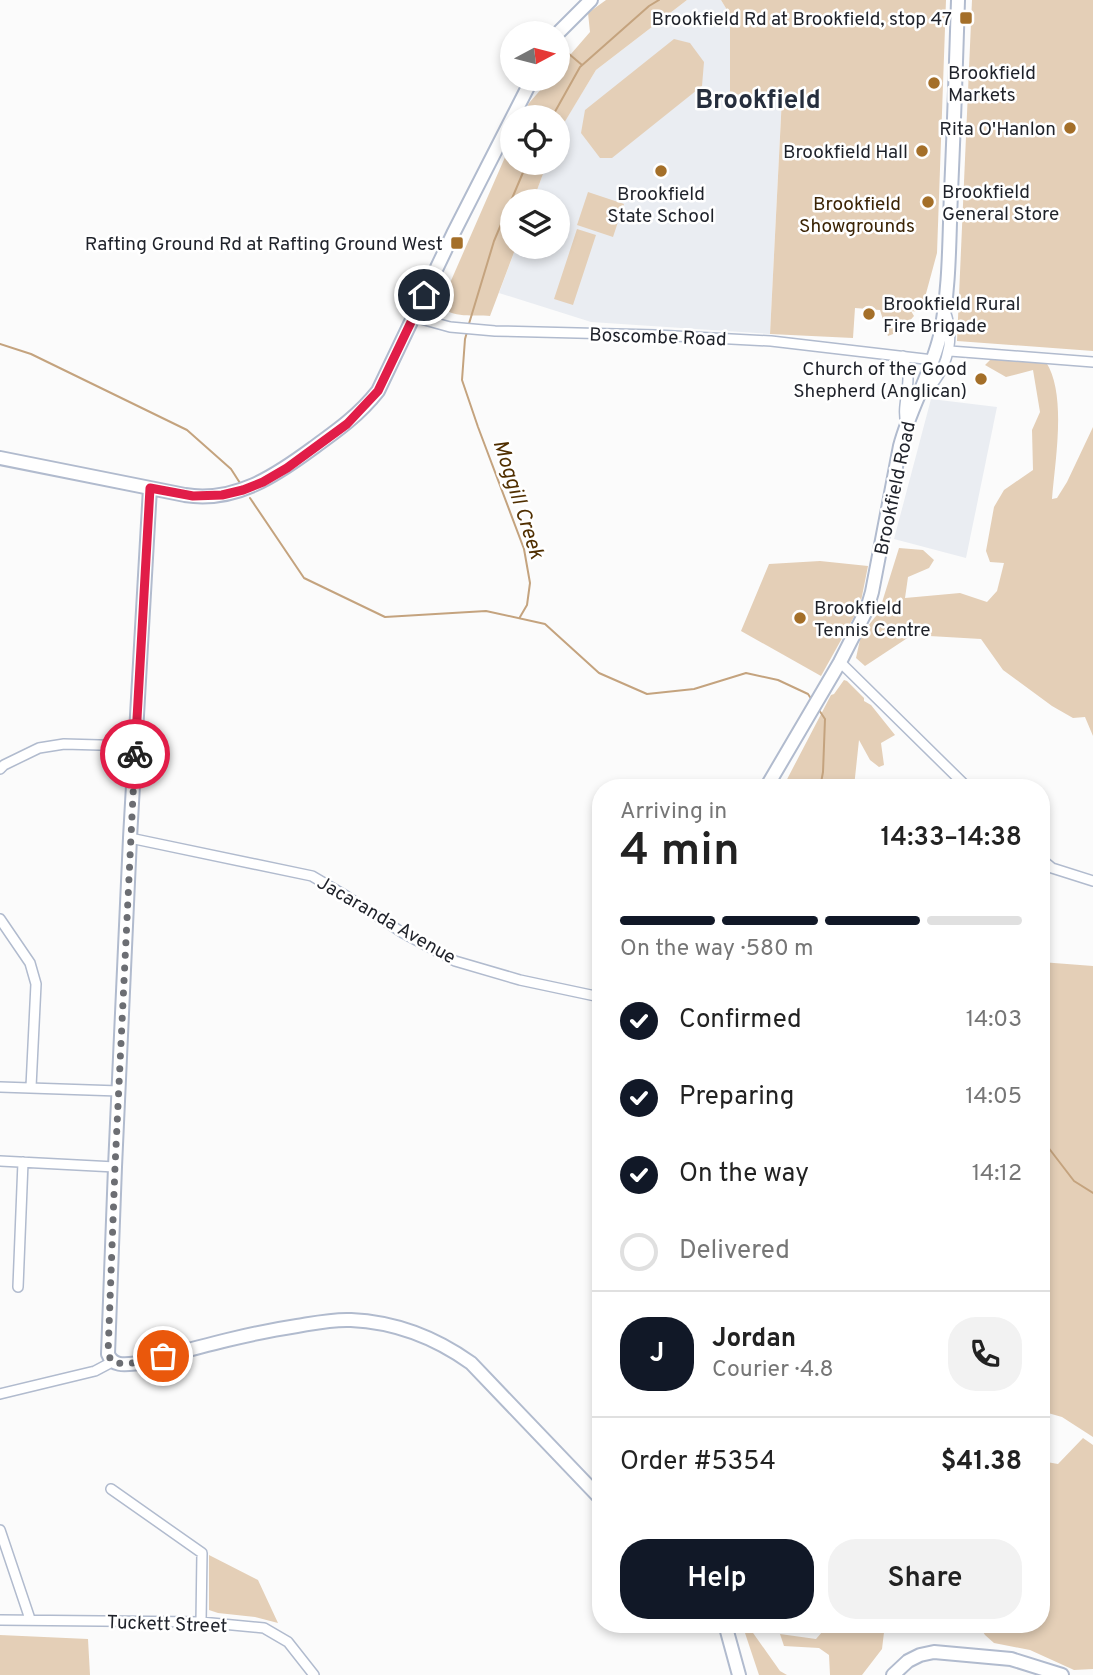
<!DOCTYPE html>
<meta charset="utf-8">
<style>
body{margin:0;font-family:Overpass,sans-serif;background:#f2f2f2;color:#222;height:100vh;display:flex;flex-direction:column;font-size:26px;white-space:nowrap}
*{box-sizing:border-box;margin:0}
p{font-size:23px;color:#767676}
.icon{flex:none;width:38px;height:38px;fill:none;stroke:currentColor;stroke-width:2;stroke-linecap:round;stroke-linejoin:round}
.map{position:relative;flex:1;overflow:hidden}
.details{position:absolute;left:592px;top:779px;width:458px;height:854px;display:flex;flex-direction:column;background:#fff;border-radius:28px;box-shadow:0 4px 10px #0003}
.details>*{flex:none}
.needle{width:46px;rotate:83deg}
.controls{position:absolute;left:500px;top:21px;display:grid;gap:14px}
.controls a{display:grid;place-items:center;width:70px;height:70px;border-radius:50%;background:#fff;box-shadow:0 4px 10px #0003;font-size:35px}
.pin{position:absolute;display:grid;place-items:center;width:60px;height:60px;color:#fff;margin:-30px;border:4px solid #fff;border-radius:50%;box-shadow:0 2px 7px #0007}
.courier{position:absolute;display:grid;place-items:center;width:70px;height:70px;margin:-35px;border:5px solid #e11d48;border-radius:50%;background:#fff;color:#222;box-shadow:0 2px 9px #0007}
.summary em{font-style:normal;font-weight:600}
.summary div{display:flex;flex-direction:column-reverse}
.summary{display:flex;align-items:center;justify-content:space-between;height:119px;padding:0 28px}
h1{font-size:46px;font-weight:600;line-height:52px}
.bar{display:grid;grid-template-columns:repeat(4,1fr);gap:10px 7px;align-content:center;height:84px;padding:0 28px}
.bar i{height:9px;border-radius:5px;background:#e0e0e0}
.bar .on{background:#111827}
.bar p{grid-column:span 4}
.line{display:flex;align-items:center;gap:18px;padding:0 28px;border-top:2px solid #e0e0e0}
.line div{flex:1}
.round{display:grid;place-items:center;flex:none;width:74px;height:74px;border-radius:28px;background:#f2f2f2}
ol{padding:0 28px;list-style:none}
li{display:flex;align-items:center;gap:21px;height:77px}
li p{margin-inline-start:auto}
li .icon{padding:7px;border-radius:50%;background:#111827;color:#fff;stroke-width:4}
li:last-child{color:#767676}
li i{width:38px;height:38px;border:4px solid #e0e0e0;border-radius:50%}
.cta{display:flex;gap:14px;margin-top:auto;padding:14px 28px}
.cta a{flex:1;height:80px;border-radius:28px;background:#111827;color:#fff;font-size:28px;font-weight:600;line-height:80px;text-align:center}
.cta a+a{background:#f2f2f2;color:#222}
.map>svg:first-child{display:block}
.built{fill:#eaedf2}
.green{fill:#e4cfb7}
.lines{fill:none;stroke-linecap:round;stroke-linejoin:round}
.stream{stroke:#c4a37e;stroke-width:2}
.street-casing{stroke:#b1bbce;stroke-width:12}
.secondary-casing{stroke:#b1bbce;stroke-width:16}
.street{stroke:#fff;stroke-width:9}
.secondary{stroke:#fff;stroke-width:12}
.done{stroke:#6c6e73;stroke-width:7;stroke-dasharray:0 12.6}
.route{stroke:#e11d48;stroke-width:9}
.poi-dot{fill:#a46f29;stroke:#fff;stroke-width:2.5}
.labels{text-anchor:middle;stroke-width:5;stroke-linejoin:round;paint-order:stroke}
.poi-label{font-size:19px;fill:#1f222a;stroke:#fff;text-anchor:end}
.park-label{font-size:19px;fill:#3b2405;stroke:#fff}
.street-label{font-size:19px;fill:#1f222a;stroke:#fff}
.water-label{font-size:21px;font-style:italic;fill:#502f00;stroke:#fff}
.district-label{font-size:26px;font-weight:bold;fill:#262e3d;stroke:#fff}
</style>
<div class="map">
<svg width="1093" height="1675" viewBox="0 0 1093 1675">
<rect width="100%" height="100%" fill="#fbfbfb"/>
<!-- built -->
<path class="built" d="M687 0H721L730 15V93L782 96 770 334 591 322 499 293 516 247H558V201H533L547 163H558V133L560 129 596 70Z
M931 399 997 407 966 558 894 539Z"/>
<!-- green -->
<path class="green" d="M606 0H687L596 70 558 133V117H522L529 103 550 79H558V69L590 32 588 13Z
M721 0H946L937 253 921 312 911 311 914 316C907 324 899 333 888 336L880 310 855 308 853 338 770 334 782 97 730 94V15Z
M972 0H1093V351L957 341Z
M674 39 690 43 704 62 702 86 612 158H600L581 133 585 110Z
M513 139V163H547L533 201H513V247H516L490 316C476 315 450 318 441 306L443 299Z
M588 192 624 204 613 237 577 225Z
M577 229 596 235 573 305 554 299Z
M992 358 1046 362C1067 395 1055 460 1052 499L1057 498 1067 482 1093 427V736L1085 717 1073 718 1052 706 1003 670 981 639 912 635 865 666 856 658 861 635 879 612 899 548 923 550 934 560 929 568 908 577 905 598 960 593 987 602 997 591 1004 563 990 562 986 551 994 507 1004 490 1033 470 1032 430 1040 412 1033 370 1006 377 985 365Z
M820 561 868 566 860 606 821 676 741 631 769 564Z
M844 680 847 681 864 698V701L871 705 895 735 881 743 884 765 879 767 870 760 859 740 854 787H783L831 695 834 694Z
M1041 962 1093 966V1437L1062 1417 1041 1411Z
M1083 1438 1093 1445V1669L1074 1670 1030 1650 994 1643 985 1635 978 1624H1041V1461L1058 1464Z
M209 1555 258 1580 278 1623 255 1617 218 1613 209 1610Z
M829 1624H885L882 1649 862 1675H830L829 1655 819 1648 784 1646 780 1634 816 1639Z
M747 1628 751 1630 780 1671 787 1675H759L745 1633Z
M0 1635 88 1639 90 1675H0Z"/>
<g class="lines">
<!-- stream -->
<path class="stream" d="M562 48 582 65
M552 117 580 67 649 6 659 0
M468 327 494 241 527 163
M467 332 465 339 462 380 478 427 524 549 530 583 527 605 520 617
M0 344 31 354 187 430 231 469 240 483
M250 498 304 578 385 617 486 611 545 624 599 673 647 694 694 689 746 673 778 680 808 694 812 700
M819 710 825 719 823 772 820 788
M1041 1138 1074 1181 1093 1193"/>
<defs>
<path id="street" d="M414 315 421 319 450 327 495 331 656 335 771 341 933 360
M950 351 1093 362
M903 356C905 363 908 370 908 378 908 394 902 408 906 424
M918 397C945 378 957 342 945 311
M840 662 968 788
M0 769 4 765 39 748 64 744 135 746
M130 838 312 876 346 896 403 933 455 961 520 980 600 997
M1041 859 1052 868 1093 881
M0 919 30 963 36 984 31 1087
M0 1087 119 1091
M0 1161 115 1167
M18 1287 23 1162
M0 1394 95 1371 112 1362
M111 1489 202 1553 201 1622
M0 1530 30 1619
M0 1620 201 1622 264 1628 288 1642 314 1675"/>
<path id="secondary" d="M558 33 591 0
M0 458 185 495C235 503 275 476 313 448 338 430 359 415 378 391L453 234 532 79
M150 488 130 838 115 1167 108 1354C113 1368 128 1364 140 1363 192 1349 244 1334 297 1326 315 1323 333 1319 351 1320 395 1322 436 1338 471 1363L600 1498
M766 788 840 662 867 609 872 592 900 446C910 408 931 374 940 336 950 289 949 240 951 192 954 128 956 64 958 0
M725 1624 739 1675
M893 1675 908 1661 920 1655 934 1652 1011 1659 1062 1675"/>
</defs>
<!-- street casing -->
<use href="#street" class="street-casing"/>
<!-- secondary casing -->
<use href="#secondary" class="secondary-casing"/>
<!-- street -->
<use href="#street" class="street"/>
<!-- secondary -->
<use href="#secondary" class="secondary"/>
</g>
<g class="lines">
<!-- done -->
<path class="done" d="M135 754 115 1167 108 1354 112 1362C130 1366 146 1361 163 1356"/>
<!-- route -->
<path class="route" d="M135 754 150 488 193 496 222 495 243 490 263 482 287 468 347 424 378 391 424 295"/>
</g>
<!-- markers -->
<g class="poi-dot">
<rect x="959" y="11" width="14" height="14" rx="3.5"/>
<circle cx="934" cy="83" r="7"/>
<circle cx="1070" cy="128" r="7"/>
<circle cx="922" cy="151" r="7"/>
<circle cx="661" cy="171" r="7"/>
<circle cx="928" cy="202" r="7"/>
<rect x="450" y="236" width="14" height="14" rx="3.5"/>
<circle cx="869" cy="314" r="7"/>
<circle cx="981" cy="379" r="7"/>
<circle cx="800" cy="618" r="7"/>
</g>
<g class="labels">
<!-- poi labels -->
<g class="poi-label">
<text x="952" y="25">Brookfield Rd at Brookfield, stop 47</text>
<text x="948" y="79" text-anchor="start">Brookfield<tspan x="948" dy="22">Markets</tspan></text>
<text x="1056" y="135">Rita O'Hanlon</text>
<text x="908" y="158">Brookfield Hall</text>
<text x="942" y="198" text-anchor="start">Brookfield<tspan x="942" dy="22">General Store</tspan></text>
<text x="661" y="200" text-anchor="middle">Brookfield<tspan x="661" dy="22">State School</tspan></text>
<text x="443" y="250">Rafting Ground Rd at Rafting Ground West</text>
<text x="883" y="310" text-anchor="start">Brookfield Rural<tspan x="883" dy="22">Fire Brigade</tspan></text>
<text x="967" y="375">Church of the Good<tspan x="967" dy="22">Shepherd (Anglican)</tspan></text>
<text x="814" y="614" text-anchor="start">Brookfield<tspan x="814" dy="22">Tennis Centre</tspan></text>
</g>
<!-- park labels -->
<g class="park-label">
<text x="857" y="210">Brookfield<tspan x="857" dy="22">Showgrounds</tspan></text>
</g>
<!-- street labels -->
<g class="street-label">
<text transform="translate(658 336) rotate(2)" y="7">Boscombe Road</text>
<text transform="translate(894 488) rotate(-78)" y="7">Brookfield Road</text>
<text transform="translate(387 919) rotate(30)" y="7">Jacaranda Avenue</text>
<text transform="translate(167 1623) rotate(2)" y="7">Tuckett Street</text>
</g>
<!-- water labels -->
<g class="water-label">
<text transform="translate(519 499) rotate(72)" y="7">Moggill Creek</text>
</g>
<!-- district labels -->
<g class="district-label">
<text x="758" y="108">Brookfield</text>
</g>
</g>
</svg>
<div class="controls">
<a><svg class="needle" viewBox="-14 -14 28 28"><path d="M0-13l5 13h-10z" fill="#e53935"/><path d="M0 13l5-13h-10z" fill="#767676"/></svg></a>
<a><svg class="icon" aria-label="locate" viewBox="0 0 24 24"><circle cx="12" cy="12" r="6"/><path d="M12 2v4M12 18v4M2 12h4M18 12h4"/></svg></a>
<a><svg class="icon" aria-label="layers" viewBox="0 0 24 24"><path d="M12 4l9 5-9 5-9-5zM3 14l9 5 9-5"/></svg></a>
</div>
<div class="pin" style="left:163px;top:1356px;background:#ea580c"><svg class="icon" aria-label="bag" viewBox="0 0 24 24"><path d="M5 8h14l-1 12H6zM9 8a3 3 0 0 1 6 0"/></svg></div>
<div class="pin" style="left:424px;top:295px;background:#1f2937"><svg class="icon" aria-label="home" viewBox="0 0 24 24"><path d="M3 11l9-7 9 7M6 9v11h12V9"/></svg></div>
<div class="courier" style="left:135px;top:754px"><svg class="icon" aria-label="bike" viewBox="0 0 24 24"><circle cx="6" cy="16" r="4"/><circle cx="18" cy="16" r="4"/><path d="M6 16l4-8h5l3 8M10 8l3 8H6M13 5h3"/></svg></div>
<section class="details">
<div class="summary"><div><h1>4 min</h1><p>Arriving in</p></div><em>14:33–14:38</em></div>
<div class="bar"><i class="on"></i><i class="on"></i><i class="on"></i><i></i><p>On the way · 580 m</p></div>
<ol>
<li><svg class="icon" aria-label="check" viewBox="0 0 24 24"><path d="M5 12l5 5 9-10"/></svg>Confirmed<p>14:03</p></li>
<li><svg class="icon" aria-label="check" viewBox="0 0 24 24"><path d="M5 12l5 5 9-10"/></svg>Preparing<p>14:05</p></li>
<li><svg class="icon" aria-label="check" viewBox="0 0 24 24"><path d="M5 12l5 5 9-10"/></svg>On the way<p>14:12</p></li>
<li><i></i>Delivered</li>
</ol>
<div class="line" style="height:126px"><b class="round" style="background:#111827;color:#fff">J</b><div><b>Jordan</b><p>Courier · 4.8</p></div><a class="round"><svg class="icon" aria-label="phone" viewBox="0 0 24 24"><path d="M5 4h4l2 5-3 2q2 4 5 5l2-3 5 2v4C11 20 4 13 5 4z"/></svg></a></div>
<div class="line" style="height:91px"><div>Order #5354</div><b>$41.38</b></div>
<div class="cta"><a>Help</a><a>Share</a></div>
</section>
</div>
